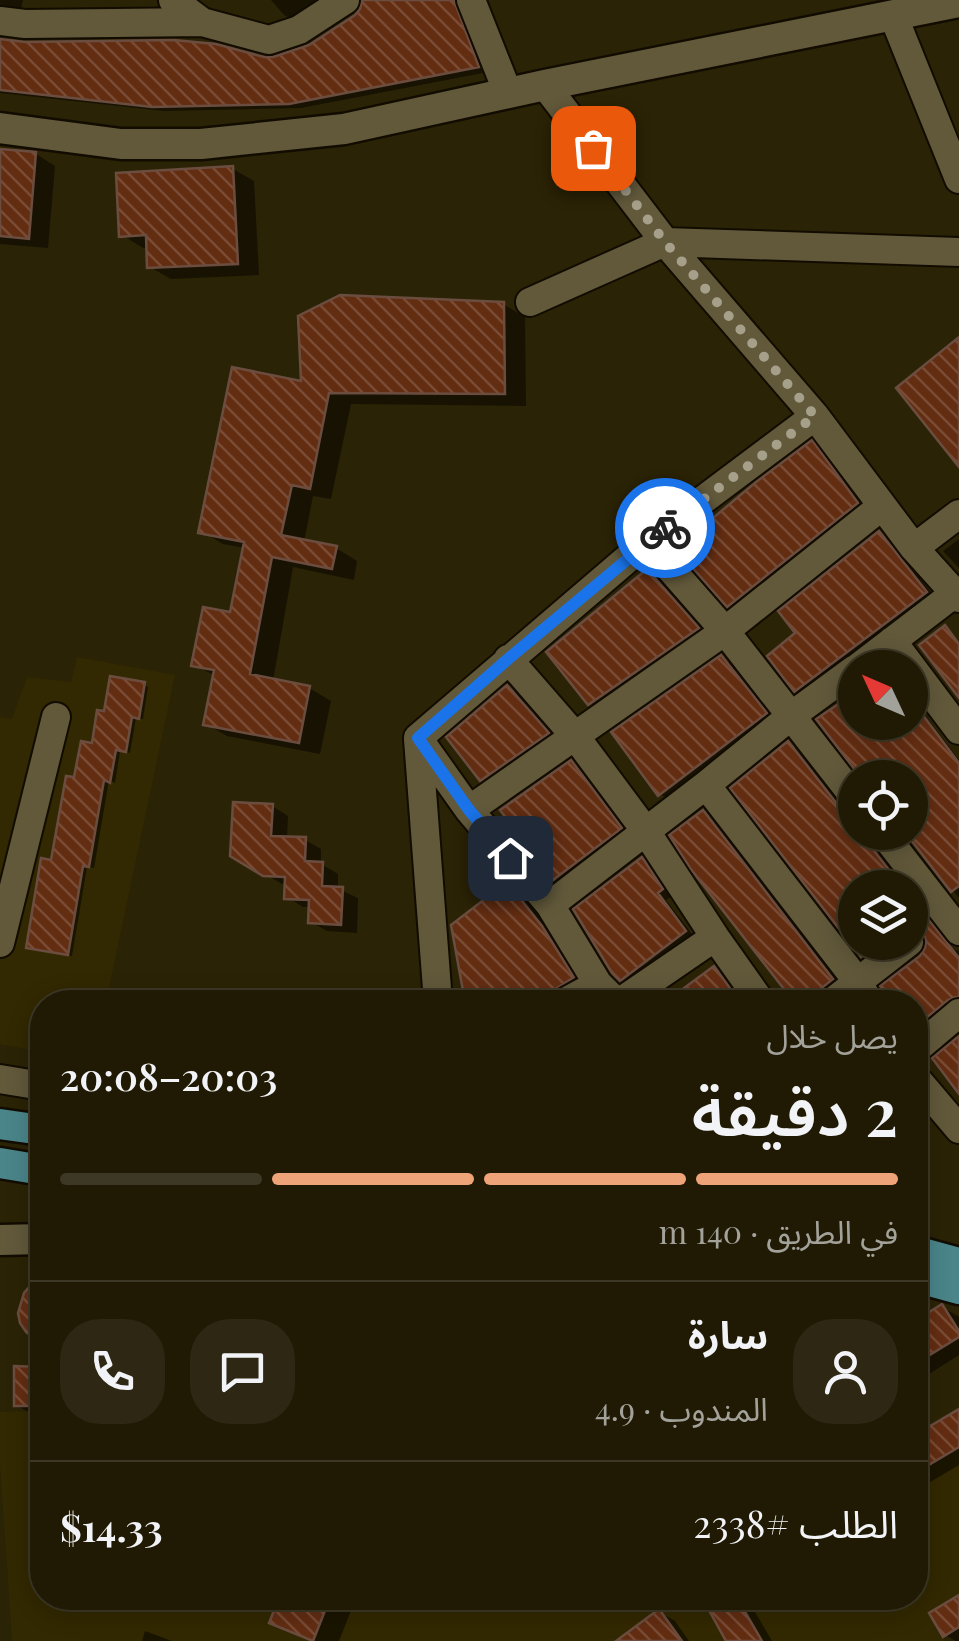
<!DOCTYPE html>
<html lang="ar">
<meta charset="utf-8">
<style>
body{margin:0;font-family:"Playfair Display","Noto Sans Arabic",serif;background:#2d2713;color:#f1f3f6;direction:rtl;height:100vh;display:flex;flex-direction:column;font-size:38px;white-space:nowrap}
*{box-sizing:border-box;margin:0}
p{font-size:32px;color:#a2a19a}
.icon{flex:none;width:55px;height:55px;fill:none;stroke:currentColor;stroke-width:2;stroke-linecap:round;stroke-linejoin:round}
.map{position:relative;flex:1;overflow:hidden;direction:ltr}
.details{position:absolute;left:30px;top:990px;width:898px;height:620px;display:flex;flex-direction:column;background:#201a04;border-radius:40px;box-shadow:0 5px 25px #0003,0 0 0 2px #3d3826;direction:rtl}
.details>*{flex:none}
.needle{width:65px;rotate:314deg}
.buttons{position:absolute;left:838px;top:650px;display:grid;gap:20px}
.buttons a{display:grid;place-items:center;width:90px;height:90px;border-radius:50%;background:#201a04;box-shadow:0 5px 25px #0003,0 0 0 2px #3d3826;font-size:50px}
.pin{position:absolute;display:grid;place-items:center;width:85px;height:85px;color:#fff;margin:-42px;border-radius:20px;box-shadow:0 5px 15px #0006}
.courier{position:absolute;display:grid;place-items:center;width:100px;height:100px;margin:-50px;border:8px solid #1a73e8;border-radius:50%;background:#fff;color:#222;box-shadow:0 2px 12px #0007}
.summary em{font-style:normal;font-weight:600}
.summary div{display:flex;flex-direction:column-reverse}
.summary{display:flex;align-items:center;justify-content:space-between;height:170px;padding:0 30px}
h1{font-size:65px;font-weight:600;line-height:75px}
.bar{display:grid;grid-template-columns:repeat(4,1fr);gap:15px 10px;align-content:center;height:120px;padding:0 30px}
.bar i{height:12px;border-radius:8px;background:#3d3826}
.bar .selected{background:#efa378}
.bar p{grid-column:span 4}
.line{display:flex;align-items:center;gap:25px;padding:0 30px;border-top:2px solid #3d3826}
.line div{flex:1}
.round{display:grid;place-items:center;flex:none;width:105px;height:105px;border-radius:40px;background:#2d2713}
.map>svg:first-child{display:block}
.built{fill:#322801}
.shadow{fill:#0007}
.building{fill:url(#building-back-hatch);stroke:#6b4d40;stroke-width:2.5}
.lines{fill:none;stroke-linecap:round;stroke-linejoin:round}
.minor-casing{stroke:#120c00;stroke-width:32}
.tertiary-casing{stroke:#120c00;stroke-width:35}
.primary-casing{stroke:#120c00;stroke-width:35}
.minor{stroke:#62593b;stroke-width:28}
.tertiary{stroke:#62593b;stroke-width:30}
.primary{stroke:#4a858a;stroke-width:30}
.done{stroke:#a6a08b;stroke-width:10;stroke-dasharray:0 18}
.route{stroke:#1a73e8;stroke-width:12}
</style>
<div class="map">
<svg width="959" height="1641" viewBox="0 0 959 1641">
<defs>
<pattern id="building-back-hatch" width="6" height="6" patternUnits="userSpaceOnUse" patternTransform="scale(2.5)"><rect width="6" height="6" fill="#632d12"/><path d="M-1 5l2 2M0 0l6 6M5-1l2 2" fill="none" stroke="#794b34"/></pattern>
</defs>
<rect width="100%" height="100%" fill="#2b2305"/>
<!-- built -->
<path class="built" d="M77 657 175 675 106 1002H42V1052L0 1044V717L12 719 27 677 71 682Z
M959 1409V1595L929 1613 945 1641H12L0 1464V1412L42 1411V1598H915V1435Z"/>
<!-- shadow -->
<path class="shadow" d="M0 0H23L21 9H6L0 13Z
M271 0H332L295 21 284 15Z
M378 0H466L488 72 301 108 164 111 0 93V41L275 59 310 47Z
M0 151 36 154 55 166 48 248 0 244Z
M233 169 254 181 259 275 171 279 150 267 149 248H143L122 235Z
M503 304 525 317 526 406 351 404 331 499 313 496 304 542 336 548 357 561 354 580 293 567 273 681 309 688 331 701 320 754 227 736 206 724 215 676 194 664 232 615 245 548 223 544 201 531 303 384Z
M812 444 822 450 867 509 739 611 729 605Z
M879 534 890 540 936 599 807 696 796 690 799 634Z
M959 539V568L943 551Z
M647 572 658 578 708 635 600 710 590 703Z
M722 658 732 664 776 720 670 800 660 794Z
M144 684 148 687 143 719 136 718 130 753 120 751 115 783 109 780 94 868 87 867 72 956 33 950 29 947 76 780 106 713Z
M507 688 524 697 563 743 498 788 482 779Z
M910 695 959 760V898L908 832H910V778L820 720 855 696V722H910Z
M789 744 796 748 850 817 855 818V832H873L872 839 876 851 905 888H855V942H895L871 960 863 955 734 788Z
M571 763 582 769 630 834 565 885 555 878Z
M272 806 288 816 287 839 305 840 321 849V864L338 874V889L358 898 357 933 327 931 311 922 312 907H303L287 897V884H282L233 855Z
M703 813 713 819 842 985 821 1002H797L673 836Z
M642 860 652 866 672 896 666 900 695 938 632 985 621 979Z
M507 885 529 897 593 990 570 1002H467L454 926Z
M910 894 953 949 959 951V1003L921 1033 915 1029V1002H895L884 987 922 957 929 940 923 929 915 928 910 931Z
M714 969 725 975 744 1002H669Z
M942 1307 959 1317V1355L915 1383V1324Z
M16 1369H42V1411H27L16 1405Z
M959 1412V1465L915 1491V1438Z
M281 1598H356L339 1641H310L272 1622Z
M708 1598H747L772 1641H729Z
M959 1598V1641H956L945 1635Z
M659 1612 675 1621 689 1641H620Z
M145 1631 172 1641H142Z"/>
<!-- building -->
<path class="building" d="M362 0H454L479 67 289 104 152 107 0 90V39L25 42 174 40 216 44 264 57H273L309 45 355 15 360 9Z
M0 149 36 152 29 239 0 236Z
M233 166 238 264 147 268 146 235 119 237 116 173Z
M340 295 504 302 505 394 329 393 310 489 292 485 281 535 337 546 332 569 272 557 250 674 310 686 299 743 203 725 214 670 191 666 203 607 230 612 244 542 198 533 232 367 301 381 298 316Z
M959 337V467L896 388Z
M812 440 858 503 727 607 676 549 756 482Z
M879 531 927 592 794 692 767 656 795 633 778 611Z
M647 569 699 628 588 705 546 652Z
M945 625 959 644V698L919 645Z
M721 655 767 713 658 796 611 732Z
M110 676 145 682 139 719 132 717 126 752 116 750 110 783 104 780 89 867 83 866 68 955 26 948 41 858 51 860 66 776 74 777 81 741 92 743 97 710 104 711Z
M507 685 549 733 480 781 446 737Z
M855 693V722H910V698L959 763V886L951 892 905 832H910V778H861L816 719Z
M788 741 841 809 855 816V832H865L868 843 903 888H855V942H880L861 957 730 788Z
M571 760 622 828 553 880 500 810Z
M233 802 273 804 271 836 306 837 305 861 323 862 322 886 343 887 341 925 308 923 309 900 284 899 285 877 263 876 230 856Z
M703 810 833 979 804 1002H794L690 868 669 835Z
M642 857 663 889 658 893 686 931 620 981 612 973 573 909Z
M507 882 542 926 574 977 551 992 548 1002H465L451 925Z
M910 896 959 958V996L948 1000 915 1027V1002H892L880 986 920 956 925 948 926 941 923 932 916 926 910 925Z
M714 966 740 1002H665Z
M959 1036V1094L932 1058Z
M42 1273V1345L26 1332 20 1323 18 1313 24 1293Z
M942 1304 959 1331V1337L915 1364V1321Z
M14 1366 42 1367V1406H14Z
M959 1409V1447L915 1473V1435Z
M959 1595V1627L943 1637 929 1613Z
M279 1598H330L313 1641 269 1623Z
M715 1598H737L762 1641H726L705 1603Z
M659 1609 682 1641H616Z"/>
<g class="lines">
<defs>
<path id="minor" d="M173 0 202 22 269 40 299 30 345 0
M471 0 508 93
M893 15 959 179
M0 21 25 24 202 22
M545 85 665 242 815 416 914 548 959 598
M530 302 665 242 959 252
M647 542 725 631 855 798
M914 548 959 514
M892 641 959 730
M508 659 575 736 645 830 715 937 761 1002
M857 668 955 593
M418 738 647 542 815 416
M418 738 469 810 550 905 598 984 616 1002
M418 739 438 1002
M706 785 858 982 869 1002
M469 810 725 631 882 506
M882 832 959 931
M550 905 706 785 791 716 855 669
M0 943 56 717
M565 1002 598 984
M620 1002 715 937
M832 1002 909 942
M915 1050 959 1013
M915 1077 959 1129
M0 1079 42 1086"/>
<path id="tertiary" d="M0 128 121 144H201L344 129 545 85 959 2
M0 1240 42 1239"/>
<path id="primary" d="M0 1124 42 1130
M0 1163 42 1170
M915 1251 959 1263
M915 1277 959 1289"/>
</defs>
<!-- minor casing -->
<use href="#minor" class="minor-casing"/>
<!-- tertiary casing -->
<use href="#tertiary" class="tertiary-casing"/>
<!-- primary casing -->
<use href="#primary" class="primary-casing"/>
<!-- minor -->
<use href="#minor" class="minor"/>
<!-- tertiary -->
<use href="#tertiary" class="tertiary"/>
<!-- primary -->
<use href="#primary" class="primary"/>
</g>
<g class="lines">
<!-- done -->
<path class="done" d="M593 148 665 242 815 416 665 528"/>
<!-- route -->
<path class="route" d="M510 858 469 810 418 738 508 659 665 528"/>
</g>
</svg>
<div class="buttons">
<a><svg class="needle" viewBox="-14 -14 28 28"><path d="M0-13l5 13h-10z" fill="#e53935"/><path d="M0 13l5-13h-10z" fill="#a2a19a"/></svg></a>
<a><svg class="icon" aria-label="locate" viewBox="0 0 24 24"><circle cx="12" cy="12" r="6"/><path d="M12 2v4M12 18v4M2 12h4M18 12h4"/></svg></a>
<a><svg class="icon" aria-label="layers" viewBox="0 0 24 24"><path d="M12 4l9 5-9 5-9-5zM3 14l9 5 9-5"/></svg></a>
</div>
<div class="pin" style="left:593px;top:148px;background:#ea580c"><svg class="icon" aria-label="bag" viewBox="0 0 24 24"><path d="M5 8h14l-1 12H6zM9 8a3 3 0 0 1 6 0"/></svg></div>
<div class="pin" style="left:510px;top:858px;background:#1f2937"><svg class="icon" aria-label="home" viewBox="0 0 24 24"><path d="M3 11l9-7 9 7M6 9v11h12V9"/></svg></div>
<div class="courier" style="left:665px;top:528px"><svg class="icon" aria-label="bike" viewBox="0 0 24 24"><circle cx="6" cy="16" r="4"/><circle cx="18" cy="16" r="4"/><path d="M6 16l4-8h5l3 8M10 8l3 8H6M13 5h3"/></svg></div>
<section class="details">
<div class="summary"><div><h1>2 دقيقة</h1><p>يصل خلال</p></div><em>20:03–20:08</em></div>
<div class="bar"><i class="selected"></i><i class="selected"></i><i class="selected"></i><i></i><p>في الطريق · 140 m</p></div>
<div class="line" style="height:180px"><a class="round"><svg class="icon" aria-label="person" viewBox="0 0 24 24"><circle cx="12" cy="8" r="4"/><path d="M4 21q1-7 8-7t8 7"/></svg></a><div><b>سارة</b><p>المندوب · 4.9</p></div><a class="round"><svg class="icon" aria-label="chat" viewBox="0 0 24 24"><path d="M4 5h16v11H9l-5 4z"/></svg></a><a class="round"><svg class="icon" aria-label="phone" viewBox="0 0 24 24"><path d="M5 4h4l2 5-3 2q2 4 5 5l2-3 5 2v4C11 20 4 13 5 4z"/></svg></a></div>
<div class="line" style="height:130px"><div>الطلب #2338</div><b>$14.33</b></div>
</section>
</div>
